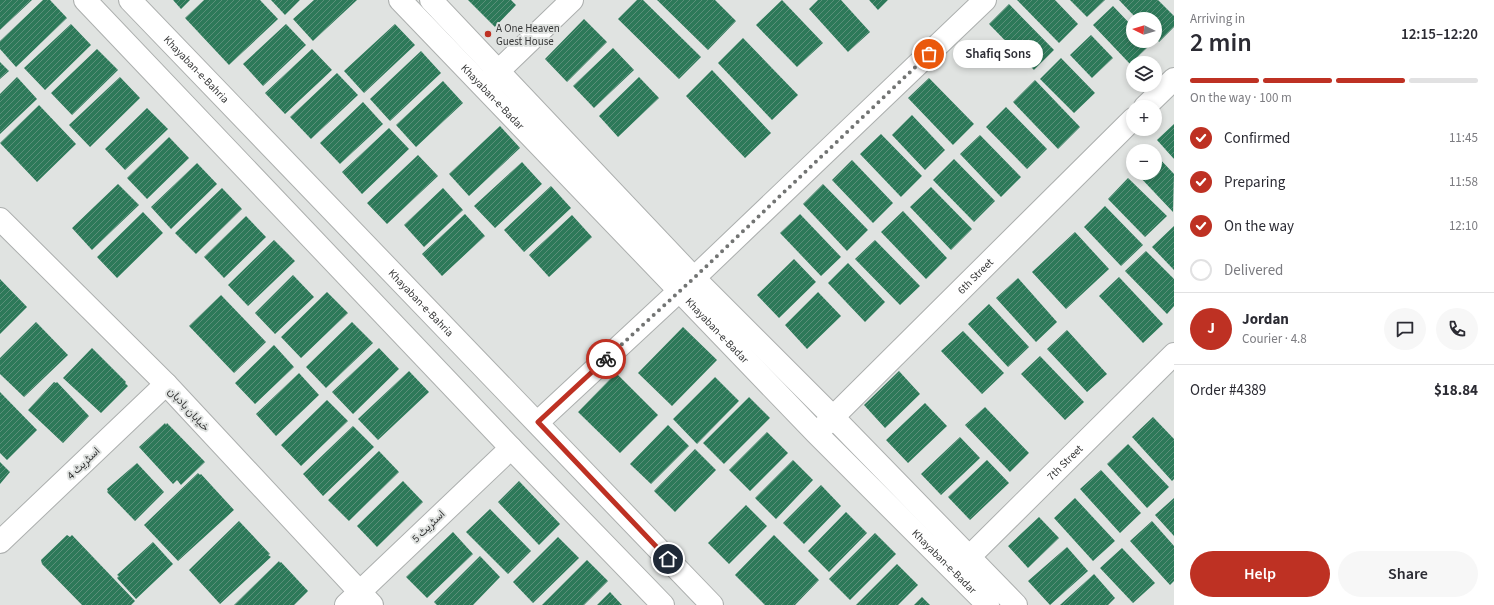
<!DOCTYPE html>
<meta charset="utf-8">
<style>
body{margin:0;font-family:"Source Sans 3",Vazirmatn,sans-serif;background:#f7f7f7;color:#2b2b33;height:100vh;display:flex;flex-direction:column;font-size:15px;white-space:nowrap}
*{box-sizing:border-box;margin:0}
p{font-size:13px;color:#7c7c81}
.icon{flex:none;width:22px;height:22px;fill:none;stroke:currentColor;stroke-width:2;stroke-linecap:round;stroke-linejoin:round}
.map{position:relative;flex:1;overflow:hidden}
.details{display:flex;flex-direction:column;background:#fff;width:320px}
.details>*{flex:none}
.needle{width:26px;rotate:275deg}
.tools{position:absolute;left:1126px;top:12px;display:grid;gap:8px}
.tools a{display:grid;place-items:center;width:36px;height:36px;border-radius:50%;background:#fff;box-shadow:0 2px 6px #0003;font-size:20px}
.pin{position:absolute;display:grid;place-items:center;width:34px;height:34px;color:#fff;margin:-17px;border:2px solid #fff;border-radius:50%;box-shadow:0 1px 4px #0007}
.courier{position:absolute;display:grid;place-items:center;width:40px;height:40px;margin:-20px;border:3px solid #be3123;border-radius:50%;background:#fff;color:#222;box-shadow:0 1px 5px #0007}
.bubble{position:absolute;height:28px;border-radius:14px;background:#fff;box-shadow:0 2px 6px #0003;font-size:13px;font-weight:600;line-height:28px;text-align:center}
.headline em{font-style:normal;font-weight:600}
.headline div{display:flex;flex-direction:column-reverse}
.headline{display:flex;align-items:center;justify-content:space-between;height:68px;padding:0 16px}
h1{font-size:26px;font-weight:600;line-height:30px}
.bar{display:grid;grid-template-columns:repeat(4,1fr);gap:6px 4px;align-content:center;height:48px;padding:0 16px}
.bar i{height:5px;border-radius:3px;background:#e1e1e2}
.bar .current{background:#be3123}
.bar p{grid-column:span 4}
.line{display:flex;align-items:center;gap:10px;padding:0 16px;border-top:1px solid #e1e1e2}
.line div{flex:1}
.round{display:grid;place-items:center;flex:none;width:42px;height:42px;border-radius:21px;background:#f7f7f7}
ol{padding:0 16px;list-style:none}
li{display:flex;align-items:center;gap:12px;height:44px}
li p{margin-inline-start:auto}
li .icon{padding:4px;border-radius:50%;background:#be3123;color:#fff;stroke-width:4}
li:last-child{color:#7c7c81}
li i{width:22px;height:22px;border:2px solid #e1e1e2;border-radius:50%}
.button{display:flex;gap:8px;margin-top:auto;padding:8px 16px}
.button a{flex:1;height:46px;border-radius:24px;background:#be3123;color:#fff;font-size:16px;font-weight:600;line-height:46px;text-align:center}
.button a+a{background:#f7f7f7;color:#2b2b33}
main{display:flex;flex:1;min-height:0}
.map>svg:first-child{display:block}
.building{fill:url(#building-hatch)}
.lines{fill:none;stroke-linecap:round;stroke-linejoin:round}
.minor-casing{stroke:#acafae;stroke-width:24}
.major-casing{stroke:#acafae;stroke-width:24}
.minor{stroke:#fff;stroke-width:22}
.major{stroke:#fff;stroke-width:22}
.done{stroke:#727473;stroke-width:4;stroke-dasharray:0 7.2}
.route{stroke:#be3123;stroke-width:5}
.poi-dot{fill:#be3123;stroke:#e0e3e1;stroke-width:1.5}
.labels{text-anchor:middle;stroke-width:4;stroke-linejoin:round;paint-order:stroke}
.poi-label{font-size:11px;fill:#373838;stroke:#e0e3e1;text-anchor:start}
.street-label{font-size:11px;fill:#373838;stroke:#e0e3e1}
</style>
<main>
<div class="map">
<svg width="1174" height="605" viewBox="0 0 1174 605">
<defs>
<pattern id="building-hatch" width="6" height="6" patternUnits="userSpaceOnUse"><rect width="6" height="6" fill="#2d7959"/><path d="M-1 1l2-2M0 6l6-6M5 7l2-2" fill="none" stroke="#5a8f79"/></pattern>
</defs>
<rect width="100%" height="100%" fill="#e0e3e1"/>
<!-- building -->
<path class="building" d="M0 0H32L0 30Z
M43 0H50L67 18 16 67 0 49V41Z
M173 0H190L181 9Z
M204 0H260L278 19 229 65 185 18Z
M271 0H300L285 15Z
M314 0H357L313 41 293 19Z
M468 0H511L516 5 495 27Z
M637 0H643L701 57 679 79 618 19Z
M657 0H715L736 21 708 50Z
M782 0 823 43 797 67 756 25Z
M818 0H841L870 32 848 52 809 9Z
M869 0H888L878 10Z
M1017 0H1055L1078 24 1059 43Z
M1070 0H1105L1087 17Z
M1119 0H1158L1174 16V27L1159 42 1155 37V19H1137Z
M1009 4 1054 50 1034 70 989 24Z
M1113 6 1133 27V41H1147L1150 45 1130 64 1093 25Z
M584 19 607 42 567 82 545 59Z
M71 24 91 45 45 90 24 68Z
M286 24 306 45 263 86 243 64Z
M395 24 415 45 364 93 344 71Z
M1091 35 1113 58 1092 78 1070 55Z
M743 38 798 95 772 120 718 63Z
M613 48 634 70 594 108 573 86Z
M97 49 118 70 72 115 51 93Z
M312 49 332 70 285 114 265 93Z
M421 51 441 73 390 121 370 99Z
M1061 58 1095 93 1074 113 1040 79Z
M0 62 9 71 0 79Z
M712 70 771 133 745 158 686 96Z
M337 73 358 95 311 139 290 117Z
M17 77 37 99 0 134V94Z
M120 77 140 98 90 147 69 125Z
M639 77 659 98 618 137 599 116Z
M929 78 974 124 953 145 908 98Z
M1035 80 1080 127 1058 149 1013 102Z
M443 81 463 103 416 147 396 125Z
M363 102 383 124 340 164 320 143Z
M39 105 76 144 37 182 0 143Z
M1006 107 1047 149 1027 169 986 127Z
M147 108 168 129 125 170 105 149Z
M912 115 945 150 925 170 892 135Z
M1174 124V159L1157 140Z
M500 126 520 148 469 196 449 174Z
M389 128 409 149 362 194 342 172Z
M881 134 922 176 901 197 860 154Z
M980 135 1021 177 1001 197 960 154Z
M169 137 189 158 147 199 127 178Z
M418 155 438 176 387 224 367 203Z
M1157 156 1174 174 1173 212 1138 175 1139 173H1155V158Z
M954 159 995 201 974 222 933 180Z
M852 160 893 203 873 223 832 180Z
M522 162 542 184 495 228 474 206Z
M197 163 217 184 171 229 151 207Z
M1128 178 1167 216 1145 237 1108 199Z
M118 184 139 205 92 250 72 228Z
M823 184 868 230 847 251 803 204Z
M551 186 571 208 524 252 504 230Z
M931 187 972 229 951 250 910 207Z
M222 188 242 209 196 254 175 233Z
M443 188 463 210 424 247 404 225Z
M1105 206 1143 245 1121 266 1084 227Z
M903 211 947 258 926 279 881 232Z
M143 212 163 233 117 278 97 257Z
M465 214 485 236 442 276 422 254Z
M800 214 841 257 821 276 780 233Z
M572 215 592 237 549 277 529 255Z
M246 216 266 237 224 278 204 257Z
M1174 226V270L1152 247Z
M1075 232 1109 269 1066 309 1032 272Z
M274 240 295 261 248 306 228 285Z
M875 240 920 286 900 305 855 259Z
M1146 251 1174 279V306L1167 314 1125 271Z
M794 259 816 282 779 318 757 295Z
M848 263 885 302 865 322 828 283Z
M293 275 314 297 275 334 255 313Z
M1119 277 1163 324 1143 343 1099 296Z
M1018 278 1057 322 1036 342 996 298Z
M0 279 27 307 0 334Z
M327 292 348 313 301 358 281 337Z
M818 292 841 316 807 349 785 325Z
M221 295 266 342 234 373 189 326Z
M989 304 1029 347 1008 367 968 324Z
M36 322 68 355 24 397 0 374V358Z
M352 322 373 343 326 388 306 367Z
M683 327 717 360 672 406 638 373Z
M1067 330 1107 374 1087 392 1047 349Z
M963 331 1004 373 982 394 941 351Z
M274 345 294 367 255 404 235 383Z
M92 348 126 382 125 383 128 386 101 413 63 378Z
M379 348 399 369 353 414 332 392Z
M1040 356 1084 402 1065 420 1021 374Z
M409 371 429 392 378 440 358 419Z
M899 371 920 394 885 428 864 405Z
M299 373 319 395 276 436 256 414Z
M616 373 658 415 620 453 578 412Z
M715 377 739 401 697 444 673 419Z
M54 382 56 383 57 382 89 416 63 443 28 410Z
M0 392 37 430 7 460 0 453Z
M749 397 770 418 724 464 703 443Z
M327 400 348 421 301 466 281 445Z
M925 403 947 426 908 463 886 440Z
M985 407 1029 453 1010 472 965 425Z
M1153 417 1174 439V479L1172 481 1132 437Z
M165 423 166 425 167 423 205 462 181 485 177 480 173 484 139 447Z
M668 425 689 446 651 484 630 464Z
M353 426 374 447 323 496 303 474Z
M767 432 788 453 750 491 729 470Z
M960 437 980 458 941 495 921 474Z
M1128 444 1169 487 1147 508 1107 464Z
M695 449 716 470 675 512 654 491Z
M379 451 399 472 349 521 328 500Z
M793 460 813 480 776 519 755 498Z
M987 460 1009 483 970 520 948 497Z
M0 462 10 472 0 484Z
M137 463 164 492 135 521 107 492 108 491 107 489Z
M1101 470 1141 513 1120 533 1080 489Z
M198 473 200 475 201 474 234 510 178 561 144 525Z
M403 481 423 502 377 547 357 526Z
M519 481 560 524 539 545 498 502Z
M821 485 841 506 804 544 783 523Z
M1075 498 1115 541 1093 561 1054 518Z
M1174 498V536L1155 515Z
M746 505 767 526 729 564 708 543Z
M490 509 531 551 508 574 466 532Z
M846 512 867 533 829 572 808 551Z
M1039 517 1059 538 1028 568 1008 546Z
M239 521 270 554 268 555 271 557 220 604 189 570Z
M1152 521 1174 546V581L1170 585 1130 541Z
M453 532 473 554 427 598 406 577Z
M875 533 896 554 850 600 829 579Z
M67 535 70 537 72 535 135 601 131 605H82L42 564 41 560Z
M774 535 819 580 795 605H765L735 575Z
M558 537 579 558 533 603 513 582Z
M153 542 173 564 136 599 117 578 119 576 117 575Z
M1067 547 1088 571 1050 605 1028 581Z
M1122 548 1155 583 1133 603 1100 568Z
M480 556 500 577 473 605H437L434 602Z
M587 560 608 581 584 605H542Z
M279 561 280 563 281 562 308 591 294 605H234Z
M897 564 918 585 898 605H856Z
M1094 574 1115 598 1108 605H1060Z
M610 592 622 605H597Z
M922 597 930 605H914Z"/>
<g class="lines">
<defs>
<g id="minor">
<path d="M485 84 572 0"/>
<path d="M1145 107 1174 79"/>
<path d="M0 219 166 384 372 605"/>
<path d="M538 422 679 291 694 278 985 0"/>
<path id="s1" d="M819 431 1133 119"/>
<path d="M0 542 166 384"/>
<path id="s2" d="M956 570 1174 354"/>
<path d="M346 605 511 448"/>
</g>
<g id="major">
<path d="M85 0 511 448 663 605"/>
<path id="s3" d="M130 0 712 605"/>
<path id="s4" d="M400 0 816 433 988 605"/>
<path d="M431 0 694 278 833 417 1016 605"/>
</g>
</defs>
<!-- minor casing -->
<use href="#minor" class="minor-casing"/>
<!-- major casing -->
<use href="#major" class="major-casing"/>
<!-- minor -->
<use href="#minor" class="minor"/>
<!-- major -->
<use href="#major" class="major"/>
</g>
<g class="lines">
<!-- done -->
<path class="done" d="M606 359 694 278 929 54"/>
<!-- route -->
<path class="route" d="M606 359 538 422 668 559"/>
</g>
<!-- markers -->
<circle class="poi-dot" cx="488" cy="34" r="4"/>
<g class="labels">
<!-- poi labels -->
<g class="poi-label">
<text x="496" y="32">A One Heaven<tspan x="496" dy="13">Guest House</tspan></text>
</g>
<!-- street labels -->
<g class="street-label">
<text dy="4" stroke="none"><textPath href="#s3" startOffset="96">Khayaban-e-Bahria</textPath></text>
<text dy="4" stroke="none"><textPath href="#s4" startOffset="134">Khayaban-e-Badar</textPath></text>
<text dy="4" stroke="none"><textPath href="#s1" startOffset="220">6th Street</textPath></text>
<text dy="4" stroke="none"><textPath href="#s3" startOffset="420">Khayaban-e-Bahria</textPath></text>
<text dy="4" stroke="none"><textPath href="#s4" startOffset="458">Khayaban-e-Badar</textPath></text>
<text transform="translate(189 409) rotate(47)" y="4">خیابان بادبان</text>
<text dy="4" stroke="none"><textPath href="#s2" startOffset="153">7th Street</textPath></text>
<text transform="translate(83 463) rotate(-44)" y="4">اسٹریٹ 4</text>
<text transform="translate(428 526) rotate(-44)" y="4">اسٹریٹ 5</text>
<text dy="4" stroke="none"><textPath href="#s4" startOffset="782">Khayaban-e-Badar</textPath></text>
</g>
</g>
</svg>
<div class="tools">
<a><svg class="needle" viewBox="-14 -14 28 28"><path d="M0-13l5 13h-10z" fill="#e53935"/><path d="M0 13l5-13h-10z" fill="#7c7c81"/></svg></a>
<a><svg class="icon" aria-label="layers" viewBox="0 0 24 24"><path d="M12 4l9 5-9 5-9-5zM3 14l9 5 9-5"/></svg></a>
<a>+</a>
<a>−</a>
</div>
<div class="pin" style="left:929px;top:54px;background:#ea580c"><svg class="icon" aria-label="bag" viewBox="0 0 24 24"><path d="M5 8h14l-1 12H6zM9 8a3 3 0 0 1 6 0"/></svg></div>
<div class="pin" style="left:668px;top:559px;background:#1f2937"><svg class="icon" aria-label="home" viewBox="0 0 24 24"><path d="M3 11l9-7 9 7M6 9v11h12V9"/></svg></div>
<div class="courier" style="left:606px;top:359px"><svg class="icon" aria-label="bike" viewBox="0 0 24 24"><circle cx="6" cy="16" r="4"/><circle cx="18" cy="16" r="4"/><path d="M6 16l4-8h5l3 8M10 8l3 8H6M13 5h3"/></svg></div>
<div class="bubble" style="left:953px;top:40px;width:90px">Shafiq Sons</div>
</div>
<section class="details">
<div class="headline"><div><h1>2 min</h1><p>Arriving in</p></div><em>12:15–12:20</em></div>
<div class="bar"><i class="current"></i><i class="current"></i><i class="current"></i><i></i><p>On the way · 100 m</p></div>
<ol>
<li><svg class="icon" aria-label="check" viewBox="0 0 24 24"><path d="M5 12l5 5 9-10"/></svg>Confirmed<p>11:45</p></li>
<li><svg class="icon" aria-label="check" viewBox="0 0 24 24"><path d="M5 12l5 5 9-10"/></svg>Preparing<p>11:58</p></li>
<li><svg class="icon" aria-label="check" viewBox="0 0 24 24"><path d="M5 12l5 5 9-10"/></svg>On the way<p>12:10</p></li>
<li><i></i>Delivered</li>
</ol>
<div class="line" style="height:72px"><b class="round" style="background:#be3123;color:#fff">J</b><div><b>Jordan</b><p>Courier · 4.8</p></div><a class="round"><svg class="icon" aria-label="chat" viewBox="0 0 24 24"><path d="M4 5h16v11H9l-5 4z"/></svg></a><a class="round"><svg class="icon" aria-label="phone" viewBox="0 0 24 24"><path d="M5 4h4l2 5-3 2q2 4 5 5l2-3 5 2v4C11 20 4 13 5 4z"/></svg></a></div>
<div class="line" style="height:52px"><div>Order #4389</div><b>$18.84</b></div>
<div class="button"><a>Help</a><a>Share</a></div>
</section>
</main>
